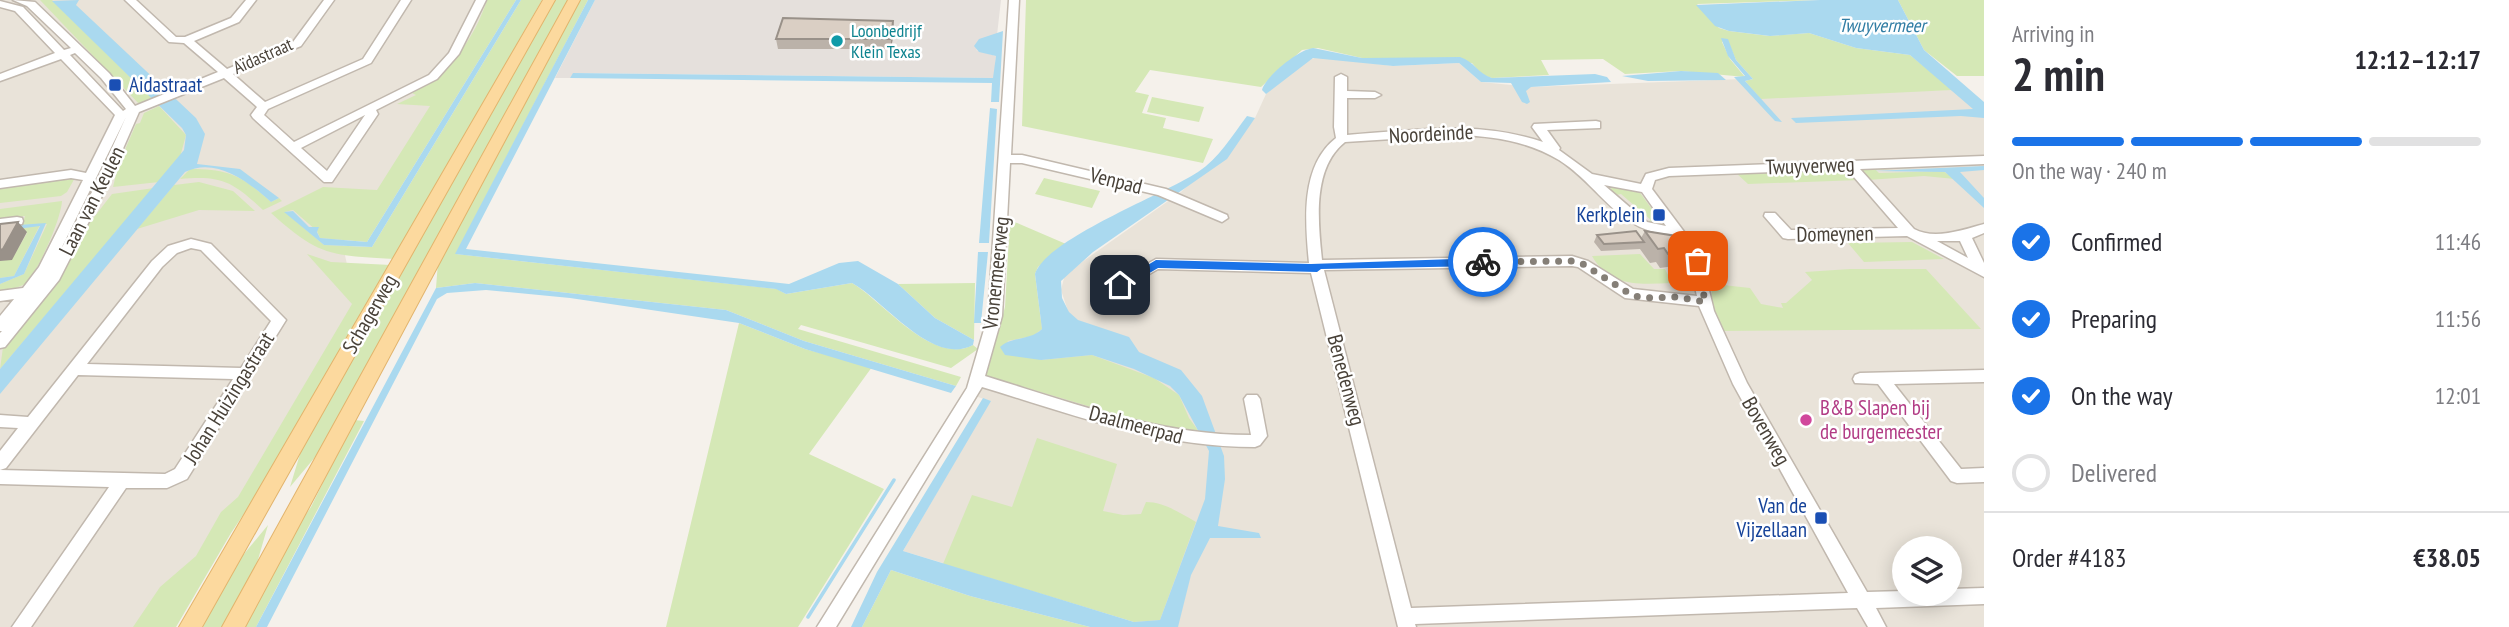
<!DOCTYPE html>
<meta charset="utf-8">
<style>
body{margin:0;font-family:"PT Sans Narrow",sans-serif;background:#f7f7f7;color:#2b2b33;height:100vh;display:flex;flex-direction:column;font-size:26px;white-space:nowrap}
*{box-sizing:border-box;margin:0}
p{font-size:23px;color:#7c7c81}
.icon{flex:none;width:38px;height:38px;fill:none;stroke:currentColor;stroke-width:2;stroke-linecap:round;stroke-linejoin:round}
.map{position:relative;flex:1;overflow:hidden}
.drawer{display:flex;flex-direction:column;background:#fff;width:525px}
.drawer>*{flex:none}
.tools{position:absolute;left:1892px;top:536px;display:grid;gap:14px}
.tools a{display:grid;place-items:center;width:70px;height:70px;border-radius:50%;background:#fff;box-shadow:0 4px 18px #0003;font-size:35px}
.pin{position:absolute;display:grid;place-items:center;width:60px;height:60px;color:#fff;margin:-30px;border-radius:14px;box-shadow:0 4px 10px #0006}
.courier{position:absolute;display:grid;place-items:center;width:70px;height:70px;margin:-35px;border:5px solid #1a73e8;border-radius:50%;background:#fff;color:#222;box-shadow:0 2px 9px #0007}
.headline em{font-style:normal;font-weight:700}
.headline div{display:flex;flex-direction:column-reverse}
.headline{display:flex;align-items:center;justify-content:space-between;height:119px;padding:0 28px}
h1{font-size:46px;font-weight:700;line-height:52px}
.bar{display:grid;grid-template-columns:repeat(4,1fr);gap:10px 7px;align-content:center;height:84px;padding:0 28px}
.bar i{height:9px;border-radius:5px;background:#e1e1e2}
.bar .on{background:#1a73e8}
.bar p{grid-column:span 4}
.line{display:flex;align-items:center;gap:18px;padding:0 28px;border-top:2px solid #e1e1e2}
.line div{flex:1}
ol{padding:0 28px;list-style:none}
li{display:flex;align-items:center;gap:21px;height:77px}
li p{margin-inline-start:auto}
li .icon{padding:7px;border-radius:50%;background:#1a73e8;color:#fff;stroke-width:4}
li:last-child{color:#7c7c81}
li i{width:38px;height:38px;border:4px solid #e1e1e2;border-radius:50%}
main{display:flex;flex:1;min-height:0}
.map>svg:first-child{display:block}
.residential{fill:#e9e3d9;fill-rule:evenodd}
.industrial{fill:#e5e0dc}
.green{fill:#d5e8b6}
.water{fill:#aad9ef}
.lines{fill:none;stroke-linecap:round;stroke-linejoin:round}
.stream{stroke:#aad9ef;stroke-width:3.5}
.minor-casing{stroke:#c1b8ae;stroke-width:3}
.major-casing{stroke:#e2b46d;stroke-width:2}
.minor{fill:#fff;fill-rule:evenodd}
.major{fill:#fcd99e;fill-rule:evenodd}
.wall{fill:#bbb2a9}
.shaded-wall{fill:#999189}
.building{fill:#dacfc4;stroke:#999189;stroke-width:2}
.route{fill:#1a73e8}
.done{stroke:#857f77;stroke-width:7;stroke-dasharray:0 12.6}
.culture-dot{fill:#0f9aa8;stroke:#fff;stroke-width:2.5}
.transit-dot{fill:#1a4fb4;stroke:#fff;stroke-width:2.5}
.hotel-dot{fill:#d1479c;stroke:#fff;stroke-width:2.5}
.labels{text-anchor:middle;stroke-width:5;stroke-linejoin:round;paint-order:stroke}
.far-culture-label{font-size:18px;fill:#0d838f;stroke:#fff;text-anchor:start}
.far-street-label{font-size:18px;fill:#494239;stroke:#fff}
.far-water-label{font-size:19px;font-style:italic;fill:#307da4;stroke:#fff}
.transit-label{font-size:21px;fill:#164399;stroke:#fff;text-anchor:end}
.street-label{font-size:21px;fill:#494239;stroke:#fff}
.hotel-label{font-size:21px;fill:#b23c85;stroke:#fff;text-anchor:start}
</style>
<main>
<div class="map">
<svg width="1984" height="627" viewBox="0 0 1984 627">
<rect width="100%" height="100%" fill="#f5f1eb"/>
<!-- residential -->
<path class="residential" d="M0 0H498L379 192 342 242 357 309 163 627H0Z
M1318 57 1393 66 1459 63 1481 82 1531 87 1742 79 1758 93 1953 90 1984 117V627H1155L903 551 990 401 975 396 986 376 995 340 1068 311 1061 290 1065 274 1181 192 1255 118 1266 94 1304 61ZM1904 548H1950V593H1904Z"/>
<!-- industrial -->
<path class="industrial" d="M595 0H1001L997 35 976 50 996 56 994 78 574 73 570 78H555Z"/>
<!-- green -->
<path class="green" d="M40 0H52L153 99 140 105Z
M487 0H516L367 242 320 238 317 231 293 210 285 212 324 245 372 247 521 0H542L394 259C330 255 320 257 271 213L323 187 377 190 430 106 397 104 416 95 412 93C449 72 474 40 487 0Z
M555 0H569L321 450 290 487 304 441Z
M579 0H588L456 254 777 289 786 294 852 283C883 301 932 366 973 345L978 349 951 368 801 325 798 329 961 377 956 386 804 341 726 310 475 283 436 288 438 262Z
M1026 0H1820L1697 4 1719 28 1729 31 1769 36 1809 33 1856 48 1910 55 1953 90 1761 99 1745 81 1753 79 1736 60 1727 39 1722 42 1730 59 1745 77 1681 71 1625 74 1603 59 1541 60 1549 75 1492 78 1482 75 1472 63 1362 58 1318 48 1302 50 1261 87 1150 70 1135 92 1149 95 1142 113 1166 118 1163 128 1213 139 1203 163 1022 126Z
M1898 0H1984V76H1957L1924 50Z
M1152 97 1204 107 1199 122 1147 112Z
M159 106 186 135 180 157 159 182 113 187 118 166 136 124 140 123 144 113Z
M1984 164 1876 170 1879 173 1943 171 1955 179 1924 176 1868 180 1861 170Z
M1828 168 1846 169 1860 180 1748 184 1735 172Z
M190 169C230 169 242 176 271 202L279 198 282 201 263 210C233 182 222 175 180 179Z
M76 176 67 192 61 196 0 203V186Z
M1044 178 1100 191 1092 208 1035 194Z
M199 182 233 191 255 211 199 210 137 229 174 185Z
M1613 186 1638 190 1662 223 1646 222 1651 220 1621 194 1612 196 1609 191Z
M154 188 0 369 3 347 56 286 88 225 112 194Z
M62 201C61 219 39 270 26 283 19 289 8 288 0 291V284L24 274 47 224 22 225 25 216 0 220V209Z
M1010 220 1066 244 1038 267 1035 274 1042 329 1033 336 1007 341 1041 360 1092 355 1154 378 1179 395 1189 418 1200 433 1172 431 986 376 1005 307Z
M40 225 14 276 0 278V261L12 259 27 233 17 229Z
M1912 242 1944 259 1864 262 1848 243Z
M307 254 331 262 391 265 272 472 231 533 176 627H133L160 587 196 556 221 512 238 497 352 304Z
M1640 254 1654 269H1665L1672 283C1640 284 1610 288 1592 256Z
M1850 269H1926L1981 329 1721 331C1716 316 1707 299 1714 284L1750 288 1761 304 1783 308 1781 303H1786L1812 280 1805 272Z
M975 283 974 340 935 318 898 284Z
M739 323 805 349 872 367 809 454 884 489 798 627H666Z
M354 420 364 421 256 627H241L285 544 311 507Z
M1037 438 1117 464 1103 511 1123 515 1141 514 1146 502C1164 502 1180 513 1196 522L1160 620 1134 622 943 564 972 495 1012 507Z
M268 525 255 570 225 627H203L230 571Z
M891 570 970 596 1090 627H862Z"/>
<!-- water -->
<path class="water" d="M79 0 76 5 196 118 205 134 197 164 240 169 279 198 271 202C250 183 216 156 185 172L0 394V369L184 150 186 135 182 128 52 1Z
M516 0H521L372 247 324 245 284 212 293 211 309 227H319L317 232 320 238 367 242Z
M588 0H595L466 249 789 284 839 263 858 261 898 284 935 318 974 340 973 345C932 367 884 300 852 283L786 294 776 289 455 254Z
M1820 0H1898L1924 50 1984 102V118L1961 116 1796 123 1791 118 1973 109 1910 55 1856 48 1809 33 1770 36 1729 31 1715 26 1696 5Z
M1003 31 999 102H991L992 83 570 78 573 73 993 78 996 56 979 52 974 46 979 39Z
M1721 38 1728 39 1736 60 1753 79 1745 81 1782 122 1775 121 1734 77 1745 76 1728 56Z
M1313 48 1362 58 1460 57C1474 61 1478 74 1492 78L1595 74 1607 77 1611 82 1531 87 1526 91 1530 102 1527 104 1522 102 1511 83 1481 82 1459 63 1393 66 1313 58 1266 94 1262 90C1266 76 1298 50 1313 48Z
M1681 71 1718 73 1726 80 1648 81 1622 76Z
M990 108 997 109 989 243H979Z
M1247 116 1255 118 1227 159 1093 252 1061 281 1062 298 1069 312 1078 320 1129 337 1139 352 1181 370 1202 396 1224 456 1225 479 1218 526 1259 533 1261 538H1210L1191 575 1178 627H1090L970 596 891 570 862 627H851L877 572 983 398 991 401 903 551 1134 622 1160 620 1205 499 1209 451 1179 395 1170 386 1134 369 1092 355 1041 360 1005 355 1000 347C1011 336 1030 341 1042 329L1035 274C1046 239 1163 195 1198 172 1219 158 1232 136 1247 116Z
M1984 166V170L1960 172 1984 198V208L1945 172 1874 171Z
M46 223 24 274 0 284V278L14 276 40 226 17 229 19 225Z
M978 252H988L981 323H974Z
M475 283 726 310 804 341 956 386 951 393 805 349 739 323 570 298 486 290 447 293 437 299 267 627H256L436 288Z"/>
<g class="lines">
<!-- stream -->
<path class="stream" d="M808 617 894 480"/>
<defs>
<path id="minor" d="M13 0 35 2 109 73 135 106 218 72 184 43 169 42 125 0H136L176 37H185L231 18 246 0H256L239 22 194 41 227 69 293 42 324 0H334L301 46 233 74 265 102 363 59 401 0H411L371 63 268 109 264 115 294 142 429 75 449 53 476 0H486L459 54 437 79 376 110 378 114 332 182H324L253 118 251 115 257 107 224 78 139 112 104 192 59 280 5 347 0 348V333L2 331H0V316L14 299 0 301V291L23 288 39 267 83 180 71 178 0 188V180L71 170 86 173 115 115 61 59 0 81V74L55 53 15 11 0 7V1L23 7 64 50 71 48 27 6ZM75 53 101 78 126 109 123 111 70 55ZM365 115 327 171 301 148ZM126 117 92 192 60 251Z
M1009 0H1019L1011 155H1022L1166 189 1227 215 1228 218 1222 222 1158 195 1022 163H1010L1002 316 985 376C1073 403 1158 435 1251 435L1244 399 1247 395H1257L1260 399 1267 436 1260 445 1255 447C1156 447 1075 415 982 387L836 627H817L967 388 988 316Z
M1341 74 1347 77V91L1375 92 1381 95 1375 98H1347V135C1416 130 1476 120 1543 142L1532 127 1534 124 1596 121 1600 122V128L1547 130 1560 148 1559 150 1592 174 1641 184 1646 174 1669 168 1984 156V164L1860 169 1914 229C1934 240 1963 230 1984 224V233L1972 238 1984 263V277L1907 236 1788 239 1783 238 1764 216 1765 213H1775L1791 230 1898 228 1847 169 1669 176 1655 180 1652 189 1700 253 1714 311 1747 383 1867 592 1904 591V593H1950V589L1984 588V604L1876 608 1886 627H1868L1857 608 1415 624 1416 627H1398L1311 273 1158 269 1125 288 1120 290 1113 285 1115 282 1156 259 1309 263C1305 222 1300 166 1336 138L1334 127 1335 77ZM1456 135C1493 136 1527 141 1559 160 1599 185 1620 234 1672 234L1687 254 1697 296 1633 289 1588 261 1572 256 1322 260C1318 222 1312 168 1345 142ZM1604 185 1642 192 1666 226 1647 222ZM1937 241H1960L1968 258ZM1572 266 1578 267 1625 298 1699 306 1733 384 1848 593 1411 608 1324 270Z
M17 217 22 218 23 221 22 224 0 227V219Z
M191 239 211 244 286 320 187 479 167 488H126L31 627H12L109 487 0 484V470L165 474 175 469 233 379 78 375 6 468 0 470V451L18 428 0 427V415L28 417 152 261 168 246ZM191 248 201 250 271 321 241 368 87 364 162 267 177 253Z
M1984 370V382L1894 384 1961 469 1984 468V482L1957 483 1951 481 1878 384 1855 383 1853 379 1855 375 1860 373Z"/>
<path id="major" d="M543 0H555L202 627H179Z
M568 0H580L245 627H222Z"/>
</defs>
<!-- minor casing -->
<use href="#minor" class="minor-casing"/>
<!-- major casing -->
<use href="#major" class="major-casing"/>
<!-- minor -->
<use href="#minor" class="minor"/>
<!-- major -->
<use href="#major" class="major"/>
</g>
<!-- wall -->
<path class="wall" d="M893 21 894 31 891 49H778L776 39Z
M1645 231 1684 247 1681 251 1682 253 1674 266 1660 268 1656 262 1650 263 1640 249 1601 251 1594 242 1597 235 1641 238Z"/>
<!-- shaded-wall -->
<path class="shaded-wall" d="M893 21 894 31 891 49V39Z
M18 222 27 232 12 260 0 261V250Z"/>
<!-- building -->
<path class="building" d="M783 18 893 21 891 39H776Z
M18 222 3 249 0 250V224Z
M1636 231 1644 242 1604 244 1597 235Z
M1645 231 1676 236 1684 247 1679 248 1682 253 1668 254 1664 248 1658 249Z"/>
<!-- route -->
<path class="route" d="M1483 258 1489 262 1483 266 1321 269 1317 272 1158 268 1124 288 1115 285 1156 260 1311 264Z"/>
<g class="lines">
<!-- done -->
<path class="done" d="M1483 262 1572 261 1583 264 1630 294 1642 298 1678 297 1705 302 1698 261"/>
</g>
<!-- markers -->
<circle class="culture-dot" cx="837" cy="41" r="7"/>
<g class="transit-dot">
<rect x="108" y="78" width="14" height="14" rx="3.5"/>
<rect x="1652" y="208" width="14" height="14" rx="3.5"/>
<rect x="1814" y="511" width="14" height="14" rx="3.5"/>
</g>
<circle class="hotel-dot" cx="1806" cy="420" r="7"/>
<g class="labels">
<!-- far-culture labels -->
<g class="far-culture-label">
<text x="851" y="37">Loonbedrijf<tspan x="851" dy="21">Klein Texas</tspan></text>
</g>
<!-- far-street labels -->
<g class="far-street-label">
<text transform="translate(263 56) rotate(-24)" y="6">Aïdastraat</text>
</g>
<!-- far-water labels -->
<g class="far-water-label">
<text x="1882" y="32">Twuyvermeer</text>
</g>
<!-- transit labels -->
<g class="transit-label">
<text x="129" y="92" text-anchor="start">Aidastraat</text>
<text x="1645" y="222">Kerkplein</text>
<text x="1807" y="513">Van de<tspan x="1807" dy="24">Vijzellaan</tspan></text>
</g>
<!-- street labels -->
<g class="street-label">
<text transform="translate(1431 134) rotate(-3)" y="7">Noordeinde</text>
<text transform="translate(1810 166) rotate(-2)" y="7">Twuyverweg</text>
<text transform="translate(1116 181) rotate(14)" y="7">Venpad</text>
<text transform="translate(92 201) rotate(-63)" y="7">Laan van Keulen</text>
<text transform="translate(1835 234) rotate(-1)" y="7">Domeynen</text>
<text transform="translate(996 273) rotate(-84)" y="7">Vronermeerweg</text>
<text transform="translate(370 314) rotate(-60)" y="7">Schagerweg</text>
<text transform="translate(1346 380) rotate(75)" y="7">Benedenweg</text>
<text transform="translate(229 398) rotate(-58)" y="7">Johan Huizingastraat</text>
<text transform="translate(1136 425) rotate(15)" y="7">Daalmeerpad</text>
<text transform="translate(1766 431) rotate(60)" y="7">Bovenweg</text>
</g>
<!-- hotel labels -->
<g class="hotel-label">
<text x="1820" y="415">B&amp;B Slapen bij<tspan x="1820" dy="24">de burgemeester</tspan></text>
</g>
</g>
</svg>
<div class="tools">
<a><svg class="icon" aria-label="layers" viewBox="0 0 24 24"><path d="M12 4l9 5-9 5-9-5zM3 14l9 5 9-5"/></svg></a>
</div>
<div class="pin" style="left:1698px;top:261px;background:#ea580c"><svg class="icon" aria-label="bag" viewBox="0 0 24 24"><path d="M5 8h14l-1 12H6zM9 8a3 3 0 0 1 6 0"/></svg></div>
<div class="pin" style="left:1120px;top:285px;background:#1f2937"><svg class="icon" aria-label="home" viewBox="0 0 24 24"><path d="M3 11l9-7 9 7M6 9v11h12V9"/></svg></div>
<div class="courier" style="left:1483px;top:262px"><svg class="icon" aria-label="bike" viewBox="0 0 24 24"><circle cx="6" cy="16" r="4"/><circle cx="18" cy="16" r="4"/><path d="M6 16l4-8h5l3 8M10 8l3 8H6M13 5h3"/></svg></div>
</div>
<section class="drawer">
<div class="headline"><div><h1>2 min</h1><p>Arriving in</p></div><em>12:12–12:17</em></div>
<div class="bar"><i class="on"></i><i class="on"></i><i class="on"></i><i></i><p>On the way · 240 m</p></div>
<ol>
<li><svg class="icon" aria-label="check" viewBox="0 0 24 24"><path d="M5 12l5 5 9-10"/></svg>Confirmed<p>11:46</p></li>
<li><svg class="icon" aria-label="check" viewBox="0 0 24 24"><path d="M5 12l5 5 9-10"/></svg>Preparing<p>11:56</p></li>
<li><svg class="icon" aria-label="check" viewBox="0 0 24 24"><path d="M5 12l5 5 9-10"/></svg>On the way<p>12:01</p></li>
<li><i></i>Delivered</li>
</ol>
<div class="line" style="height:91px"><div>Order #4183</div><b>€38.05</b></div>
</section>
</main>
